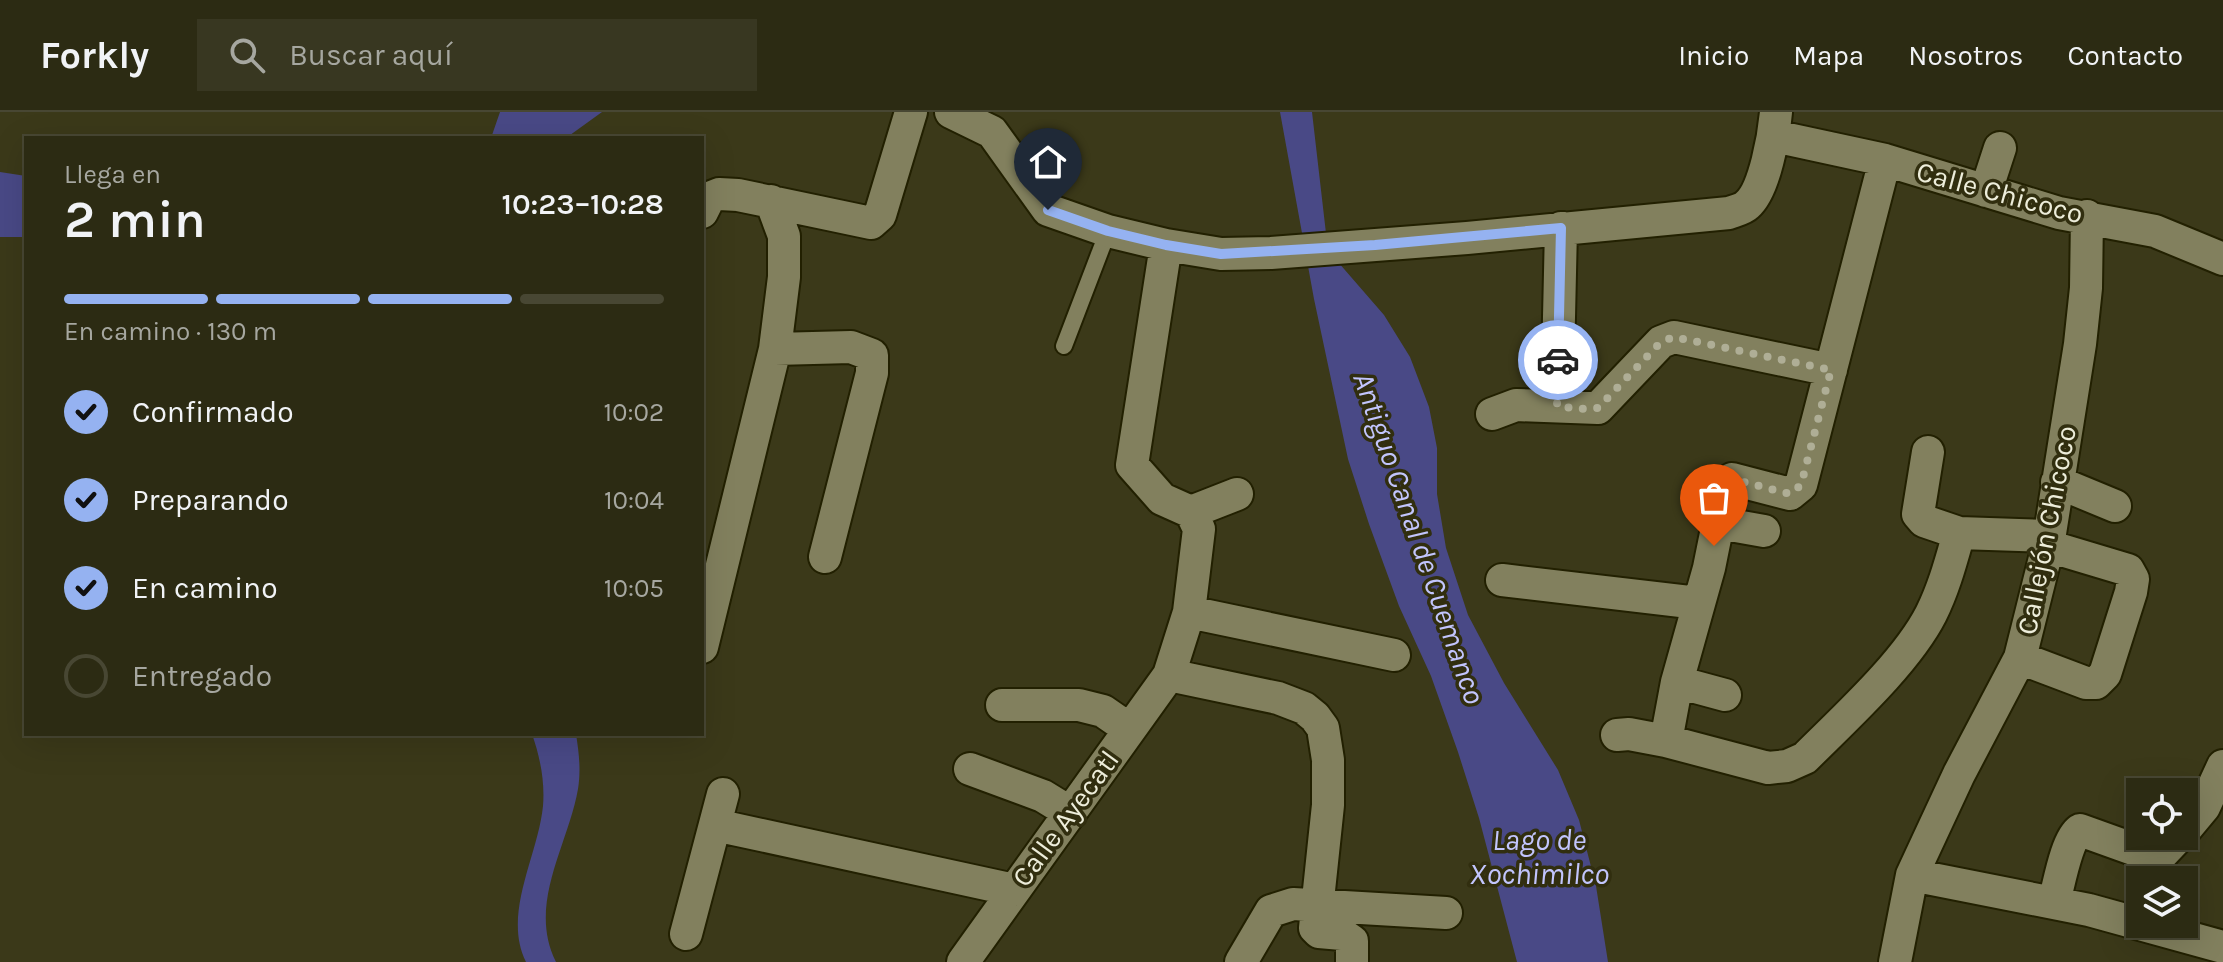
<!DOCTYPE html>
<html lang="es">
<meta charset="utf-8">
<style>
body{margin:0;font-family:Karla,sans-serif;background:#383721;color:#f1f3f6;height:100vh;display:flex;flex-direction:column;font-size:30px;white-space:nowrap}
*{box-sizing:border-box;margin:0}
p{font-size:26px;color:#a6a7a0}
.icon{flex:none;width:44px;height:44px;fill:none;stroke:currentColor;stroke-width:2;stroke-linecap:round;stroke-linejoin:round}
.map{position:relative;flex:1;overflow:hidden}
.panel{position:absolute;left:24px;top:24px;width:680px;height:600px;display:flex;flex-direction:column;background:#2c2b13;border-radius:0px;box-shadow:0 8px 32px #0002,0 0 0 2px #484733}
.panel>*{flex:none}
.tools{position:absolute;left:2126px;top:666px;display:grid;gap:16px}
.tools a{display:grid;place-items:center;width:72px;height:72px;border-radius:0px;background:#2c2b13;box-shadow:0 8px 32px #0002,0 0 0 2px #484733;font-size:40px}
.pin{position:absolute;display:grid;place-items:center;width:68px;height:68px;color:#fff;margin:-82px -34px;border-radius:50% 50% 50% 0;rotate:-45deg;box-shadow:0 0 8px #0007}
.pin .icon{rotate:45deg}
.courier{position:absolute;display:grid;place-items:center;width:80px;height:80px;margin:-40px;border:6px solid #95b2f1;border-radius:50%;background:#fff;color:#222;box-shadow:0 2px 10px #0007}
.summary em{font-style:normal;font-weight:600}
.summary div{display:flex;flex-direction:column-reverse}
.summary{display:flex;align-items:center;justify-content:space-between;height:136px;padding:0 40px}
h1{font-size:52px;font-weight:600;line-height:60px}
.bar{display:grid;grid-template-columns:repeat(4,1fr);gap:12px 8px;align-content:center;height:96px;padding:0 40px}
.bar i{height:10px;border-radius:6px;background:#484733}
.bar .on{background:#95b2f1}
.bar p{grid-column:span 4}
ol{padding:0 40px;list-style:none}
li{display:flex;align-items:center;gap:24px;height:88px}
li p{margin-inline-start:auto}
li .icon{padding:8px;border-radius:50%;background:#95b2f1;color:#111;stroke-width:4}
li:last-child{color:#a6a7a0}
li i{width:44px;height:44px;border:4px solid #484733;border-radius:50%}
header{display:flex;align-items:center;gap:48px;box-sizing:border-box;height:112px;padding:0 40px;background:#2c2b13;border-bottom:2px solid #484733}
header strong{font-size:38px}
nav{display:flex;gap:44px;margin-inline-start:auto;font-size:28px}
.search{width:560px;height:72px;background:#383721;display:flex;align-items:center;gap:20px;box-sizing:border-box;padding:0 28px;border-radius:0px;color:#a6a7a0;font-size:30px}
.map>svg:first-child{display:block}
.water{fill:#494986}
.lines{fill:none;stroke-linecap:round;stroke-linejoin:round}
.service-casing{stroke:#222001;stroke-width:20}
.minor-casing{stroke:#222001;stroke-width:36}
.service{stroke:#82805e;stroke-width:16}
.minor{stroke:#82805e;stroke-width:32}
.done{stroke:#afae96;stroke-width:8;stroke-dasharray:0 14.4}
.route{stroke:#95b2f1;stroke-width:10}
.labels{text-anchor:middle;stroke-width:7;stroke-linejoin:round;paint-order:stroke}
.street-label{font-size:28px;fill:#ededda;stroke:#312e0f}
.water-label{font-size:30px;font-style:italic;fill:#c2c5fd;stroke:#312e0f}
</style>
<header>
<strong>Forkly</strong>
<div class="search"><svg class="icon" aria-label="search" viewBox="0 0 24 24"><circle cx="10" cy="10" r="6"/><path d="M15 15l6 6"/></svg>Buscar aquí</div>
<nav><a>Inicio</a><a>Mapa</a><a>Nosotros</a><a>Contacto</a></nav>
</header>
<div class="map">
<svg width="2223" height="850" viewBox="0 0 2223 850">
<rect width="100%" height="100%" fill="#3b3919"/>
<!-- water -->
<path class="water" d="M500 0H602L566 26H491Z
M1280 0H1312L1327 130 1338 150 1384 203 1410 245 1429 295 1437 336V382L1446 436 1468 503 1504 571 1558 658 1579 708 1596 774 1608 850H1517L1479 706 1458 640 1431 564 1399 494 1369 412 1348 347 1314 187Z
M0 60 26 64V125H0Z
M532 622H576C579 641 581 658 578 677 568 734 527 792 556 850H526C502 802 538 744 543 694 545 669 540 645 532 622Z"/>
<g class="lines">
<defs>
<path id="service" d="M1064 234 1108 119"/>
<path id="minor" d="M951 0 992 20 1048 98 1108 119 1166 133 1221 142 1271 141 1467 126 1729 101C1734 99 1743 97 1747 93 1765 78 1774 22 1776 0
M1774 24 1885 48 2059 101 2155 119 2223 147
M1986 79 2000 36
M702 100 709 86 719 82 738 83 871 111 880 103 911 0
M775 237 851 235 872 243V261L825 445
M1557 294 1561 116
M1492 302 1516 293 1598 296 1661 230 1674 225 1831 258
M1928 340 1918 402 1924 409 1959 421
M2057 370 2115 394
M1191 400 1237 382
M1719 411 1764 419
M1502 468 1698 491
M1189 500 1394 543
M702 535 775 237 784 165V124L771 89
M2020 546 2086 571H2096L2105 562 2131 480 2133 467 2128 458 2048 434
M1169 563 1278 586 1304 596 1315 605 1323 616 1328 648V693L1315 816 1319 820 1342 822 1352 829V850
M1677 570 1725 583
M1002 593H1079L1103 599 1129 617
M1617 623 1629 622 1666 629 1768 656 1787 654 1805 646C1844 607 1906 551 1931 502 1944 476 1951 449 1959 421L2049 424
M1666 629 1677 570 1709 456 1726 372 1732 367 1790 382 1801 373 1885 48
M970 657 1043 684 1069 700
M715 713 1014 778
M2184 719 2204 695 2223 654
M1912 763 2089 798 2223 835
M2054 790C2059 773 2066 728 2080 718L2158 746 2179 724
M686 822 723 682
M963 850 1169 563 1189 500 1199 417 1191 400 1162 387 1132 353 1166 133
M1241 850 1271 799 1293 792 1446 801
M1895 850 1912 763 1959 662 2020 546 2048 434 2080 232 2086 176 2087 104"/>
</defs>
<!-- service casing -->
<use href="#service" class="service-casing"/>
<!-- minor casing -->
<use href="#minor" class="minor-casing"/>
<!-- service -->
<use href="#service" class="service"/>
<!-- minor -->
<use href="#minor" class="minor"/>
</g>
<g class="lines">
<!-- done -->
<path class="done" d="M1558 248 1557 294 1580 297 1598 296 1661 230 1674 225 1831 258 1801 373 1790 382 1732 367 1726 372 1714 434"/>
<!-- route -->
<path class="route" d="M1048 98 1108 119 1166 133 1221 142 1375 133 1561 116 1558 248"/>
</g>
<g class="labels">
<!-- street labels -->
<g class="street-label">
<text transform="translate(2000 80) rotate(15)" y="10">Calle Chicoco</text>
<text transform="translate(2046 418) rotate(-79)" y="10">Callejón Chicoco</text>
<text transform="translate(1065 706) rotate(-54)" y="10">Calle Ayecatl</text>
</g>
<!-- water labels -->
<g class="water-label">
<text transform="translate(1419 426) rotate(71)" y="10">Antiguo Canal de Cuemanco</text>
<text x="1539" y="738">Lago de<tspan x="1539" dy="34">Xochimilco</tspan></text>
</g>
</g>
</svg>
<div class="tools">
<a><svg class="icon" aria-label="locate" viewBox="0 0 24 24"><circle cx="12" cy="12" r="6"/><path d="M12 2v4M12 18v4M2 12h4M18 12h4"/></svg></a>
<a><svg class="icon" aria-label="layers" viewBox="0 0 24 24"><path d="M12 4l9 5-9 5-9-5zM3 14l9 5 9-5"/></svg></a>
</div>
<div class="pin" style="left:1714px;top:434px;background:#ea580c"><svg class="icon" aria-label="bag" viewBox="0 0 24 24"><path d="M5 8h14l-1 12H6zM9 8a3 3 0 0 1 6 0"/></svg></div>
<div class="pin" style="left:1048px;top:98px;background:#1f2937"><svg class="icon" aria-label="home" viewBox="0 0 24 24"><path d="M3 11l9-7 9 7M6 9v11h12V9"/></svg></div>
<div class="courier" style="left:1558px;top:248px"><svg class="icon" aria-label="car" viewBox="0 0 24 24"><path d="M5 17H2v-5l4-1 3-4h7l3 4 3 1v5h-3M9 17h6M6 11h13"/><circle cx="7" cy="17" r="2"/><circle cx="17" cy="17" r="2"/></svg></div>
<section class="panel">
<div class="summary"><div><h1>2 min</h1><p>Llega en</p></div><em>10:23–10:28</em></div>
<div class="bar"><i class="on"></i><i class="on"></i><i class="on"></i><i></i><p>En camino · 130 m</p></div>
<ol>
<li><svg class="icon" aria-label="check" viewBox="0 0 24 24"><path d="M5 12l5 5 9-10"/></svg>Confirmado<p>10:02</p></li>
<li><svg class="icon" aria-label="check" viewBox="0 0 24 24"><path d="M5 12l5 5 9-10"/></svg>Preparando<p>10:04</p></li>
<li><svg class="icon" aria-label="check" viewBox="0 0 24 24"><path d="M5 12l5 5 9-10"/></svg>En camino<p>10:05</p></li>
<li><i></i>Entregado</li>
</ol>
</section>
</div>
